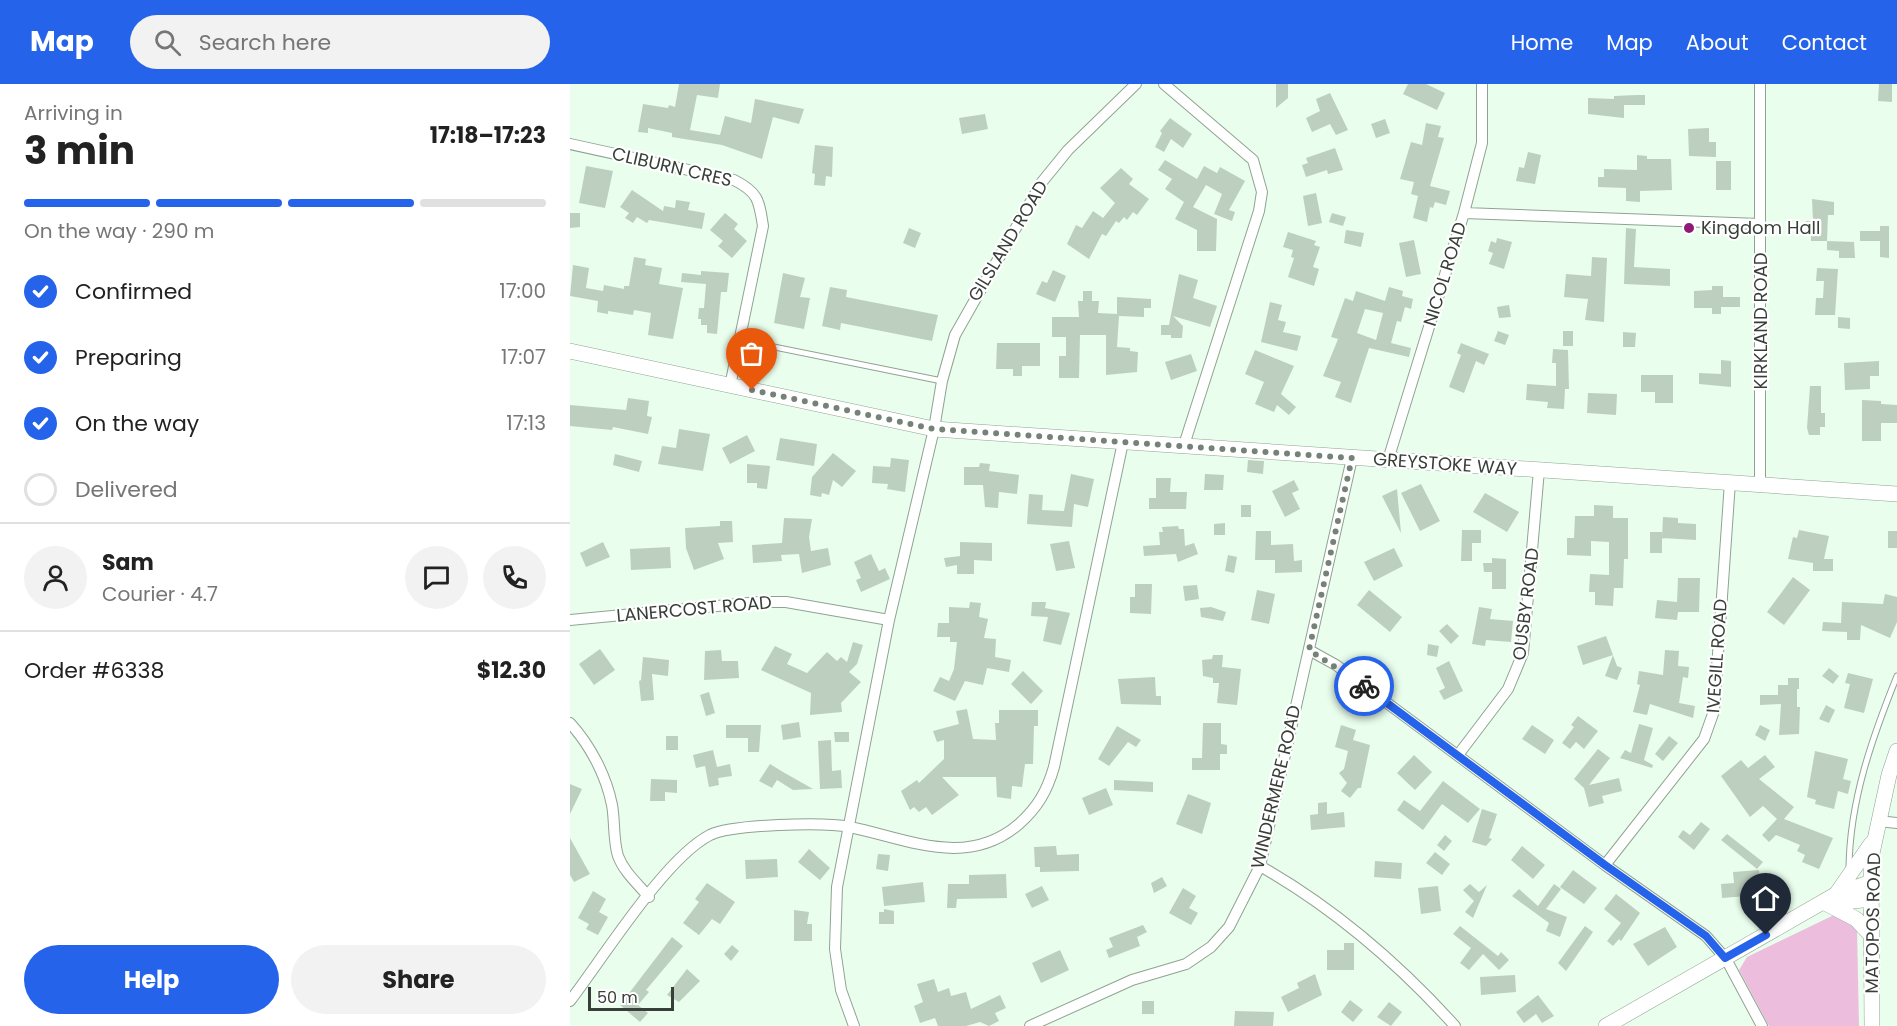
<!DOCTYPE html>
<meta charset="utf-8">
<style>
body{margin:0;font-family:Poppins,sans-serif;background:#f2f2f2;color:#222;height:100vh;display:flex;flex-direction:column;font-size:22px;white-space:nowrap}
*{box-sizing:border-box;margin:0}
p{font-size:20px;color:#767676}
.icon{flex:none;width:33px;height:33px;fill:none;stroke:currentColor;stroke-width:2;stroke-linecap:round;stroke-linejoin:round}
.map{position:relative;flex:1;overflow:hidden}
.details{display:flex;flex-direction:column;background:#fff;width:570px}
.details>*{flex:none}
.scale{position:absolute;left:18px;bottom:15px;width:86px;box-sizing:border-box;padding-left:6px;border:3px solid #373f38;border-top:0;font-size:16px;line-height:21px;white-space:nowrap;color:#373f38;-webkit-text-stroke:4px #fff;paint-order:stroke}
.pin{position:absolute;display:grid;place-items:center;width:51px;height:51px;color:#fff;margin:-62px -26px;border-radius:50% 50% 50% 0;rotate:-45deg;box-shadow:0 0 6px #0007}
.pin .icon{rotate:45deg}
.courier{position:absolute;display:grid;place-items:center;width:60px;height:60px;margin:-30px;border:4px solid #2563eb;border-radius:50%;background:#fff;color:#222;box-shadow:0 2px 8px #0007}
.summary em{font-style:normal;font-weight:700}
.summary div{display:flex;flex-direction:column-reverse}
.summary{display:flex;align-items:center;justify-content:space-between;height:102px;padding:0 24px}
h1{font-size:39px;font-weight:700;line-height:45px}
.bar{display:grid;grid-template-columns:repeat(4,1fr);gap:9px 6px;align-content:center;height:72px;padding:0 24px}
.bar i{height:8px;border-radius:4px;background:#e0e0e0}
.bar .active{background:#2563eb}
.bar p{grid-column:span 4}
.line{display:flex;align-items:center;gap:15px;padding:0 24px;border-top:2px solid #e0e0e0}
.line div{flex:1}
.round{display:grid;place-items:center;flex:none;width:63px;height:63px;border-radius:32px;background:#f2f2f2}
ol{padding:0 24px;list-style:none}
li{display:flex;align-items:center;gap:18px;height:66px}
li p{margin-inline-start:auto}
li .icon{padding:6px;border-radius:50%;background:#2563eb;color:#fff;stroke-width:4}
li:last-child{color:#767676}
li i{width:33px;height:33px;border:3px solid #e0e0e0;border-radius:50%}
.primary-button{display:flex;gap:12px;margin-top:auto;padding:12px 24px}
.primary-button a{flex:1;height:69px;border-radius:36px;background:#2563eb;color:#fff;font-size:24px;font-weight:700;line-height:69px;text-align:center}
.primary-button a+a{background:#f2f2f2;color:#222}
header{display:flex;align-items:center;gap:36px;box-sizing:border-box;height:84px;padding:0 30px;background:#2563eb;color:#fff}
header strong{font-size:28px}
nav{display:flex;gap:33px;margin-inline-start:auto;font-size:21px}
.search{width:420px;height:54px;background:#f2f2f2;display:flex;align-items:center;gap:15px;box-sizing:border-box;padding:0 21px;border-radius:33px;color:#767676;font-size:22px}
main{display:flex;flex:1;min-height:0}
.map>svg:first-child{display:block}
.green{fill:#edbddd}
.building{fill:#bdd0bf;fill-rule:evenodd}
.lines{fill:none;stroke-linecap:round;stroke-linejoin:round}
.lane-casing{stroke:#90a393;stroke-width:7}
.street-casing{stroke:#90a393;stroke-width:12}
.secondary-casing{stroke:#90a393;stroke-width:16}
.lane{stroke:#fff;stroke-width:5}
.street{stroke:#fff;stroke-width:10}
.secondary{stroke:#fff;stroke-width:15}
.done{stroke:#758277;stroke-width:6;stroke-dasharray:0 10.8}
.route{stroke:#2563eb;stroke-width:8}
.poi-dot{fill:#901977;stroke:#fff;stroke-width:2}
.labels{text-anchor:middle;stroke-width:4.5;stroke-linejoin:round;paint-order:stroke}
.street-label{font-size:18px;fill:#373f38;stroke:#fff}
.poi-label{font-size:18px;fill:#373f38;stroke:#fff;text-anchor:start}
</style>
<header>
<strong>Map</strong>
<div class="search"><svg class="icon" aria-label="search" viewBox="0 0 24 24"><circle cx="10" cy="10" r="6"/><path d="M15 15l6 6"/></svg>Search here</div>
<nav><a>Home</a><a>Map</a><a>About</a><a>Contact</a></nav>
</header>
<main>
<section class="details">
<div class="summary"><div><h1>3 min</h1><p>Arriving in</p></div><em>17:18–17:23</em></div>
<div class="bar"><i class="active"></i><i class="active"></i><i class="active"></i><i></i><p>On the way · 290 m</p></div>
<ol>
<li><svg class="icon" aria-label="check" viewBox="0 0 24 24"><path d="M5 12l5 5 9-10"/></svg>Confirmed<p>17:00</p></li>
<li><svg class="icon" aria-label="check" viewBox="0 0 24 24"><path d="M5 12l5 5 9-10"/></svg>Preparing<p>17:07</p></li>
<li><svg class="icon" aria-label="check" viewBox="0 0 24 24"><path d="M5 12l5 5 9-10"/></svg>On the way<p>17:13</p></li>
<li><i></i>Delivered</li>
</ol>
<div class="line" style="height:108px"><a class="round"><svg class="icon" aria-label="person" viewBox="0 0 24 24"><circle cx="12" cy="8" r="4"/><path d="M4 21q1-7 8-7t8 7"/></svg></a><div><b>Sam</b><p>Courier · 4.7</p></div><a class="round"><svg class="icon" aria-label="chat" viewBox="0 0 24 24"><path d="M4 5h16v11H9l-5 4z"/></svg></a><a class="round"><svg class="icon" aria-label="phone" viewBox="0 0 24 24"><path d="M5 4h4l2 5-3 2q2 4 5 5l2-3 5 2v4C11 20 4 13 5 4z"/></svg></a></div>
<div class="line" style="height:78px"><div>Order #6338</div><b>$12.30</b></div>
<div class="primary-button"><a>Help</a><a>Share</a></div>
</section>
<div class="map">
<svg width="1327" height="942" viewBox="0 0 1327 942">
<rect width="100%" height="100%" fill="#e9feec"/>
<!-- green -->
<path class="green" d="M1264 831 1287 845 1289 942H1199L1169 886 1177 873Z"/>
<!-- building -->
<path class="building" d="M109 0H150L148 14 127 11 120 46 150 51 155 32 181 39 185 15 234 25 229 40 203 33 192 75 152 61 102 53V49L78 44V49L68 48 73 20 98 24 99 21 105 23Z
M706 0H718V14L706 24Z
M838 0H856L875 9 867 26 833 10Z
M1309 0H1322V18L1308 17Z
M760 9 778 46 766 51 760 40 742 48 736 34 750 27 746 15Z
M1066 11H1075V21H1054V34L1018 30V14L1044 15V12Z
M415 30 418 45 392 50 389 34Z
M600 34 622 50 613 64 601 55 594 68 585 63 592 49 590 47Z
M815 35 820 49 806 54 801 40Z
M856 39 871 42 868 53 874 54 860 102 880 107 876 121 865 118 863 124 860 123 857 138 843 134 848 112 841 110 844 98 830 95 841 58 852 61Z
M1139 44V58H1146V73L1119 72 1118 45Z
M245 61 263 63 262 93 256 92 255 102 244 101 245 90 242 89Z
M765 64 773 86 758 90 757 86 736 93 732 81 738 79 736 74Z
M958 68 971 71 965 100 946 97 949 83 954 84Z
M1067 71 1077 72V75H1101L1102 106 1070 107V118L1056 117V104L1028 103V93H1034V85L1067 86Z
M595 76 627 95 634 82 647 89 650 83 675 97 659 126 665 128 662 137 644 130 652 110 636 101 623 123 647 135 646 167H627V146L605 135 614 118 595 105 602 95 588 86Z
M1146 77H1161V106H1146Z
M16 82 43 87 35 124 9 119Z
M551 84 563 95 559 100 579 115 567 131 563 128 557 136 554 133 549 139 546 137 536 152 532 150 519 175 497 160 506 141 512 144 523 127 533 134 545 119 530 104Z
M62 106 93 127 94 122 105 124 106 116 120 118 118 126 135 129 132 145 79 136 77 139 67 133 63 139 55 134 59 129 50 123Z
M746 109 752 139 738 142 733 112Z
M1242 115 1264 118V131H1258L1257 157 1284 158 1285 174H1269V167L1257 166V157H1241V149H1237L1236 137H1243Z
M0 129H10V143L0 144Z
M155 129 168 140 164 145 177 157 162 174 148 162 153 157 140 146Z
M762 129 776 133 773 142 759 138Z
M1310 142H1319V174L1310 173V157H1290V147H1310Z
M339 144 351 149 345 164 333 159Z
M1056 144 1066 145 1064 183 1100 185V202L1054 200Z
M776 146 794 149 791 163 774 159Z
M718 148 746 157 744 161 750 163 743 183 749 185 744 202 718 193 724 174 721 173 723 166 713 163Z
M927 154 942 158 934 185 919 180 923 169 918 167 921 157 926 159Z
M844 156 851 190 836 193 829 159Z
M64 173 76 175 75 181 92 184 89 200 113 204 103 255 78 251 81 229 64 226 63 231 38 227V230L27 228 28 217 0 212 3 181 19 184 16 204 33 207 34 201 54 205V202H59Z
M1022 173 1037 174 1034 238 1015 236 1018 215 994 213 996 190 1021 192Z
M1247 184 1268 185 1265 231H1245L1246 214H1253L1254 197H1246Z
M483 186 496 192 485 218 466 210 472 197 477 199Z
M131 187 159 189 157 208H151L147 250 137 249V241H131V235H128L129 224H134L136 200 111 198 112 189 131 191Z
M213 189 235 194 230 213 240 214 234 245 204 239Z
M609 190 628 196 623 214 647 222 640 243 603 232 613 242 612 254H601V251H591V241H599Z
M1142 202H1153V213H1170V223H1151V230H1142V224H1124V207L1142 206Z
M260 203 277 206 276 213 368 231 362 257 271 239 270 246 252 242Z
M819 203 833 207 832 212 843 215 841 225 835 223 831 238 827 237 821 259 841 264 839 273 799 264 781 319 765 313 771 298 753 292 768 255 761 253 775 214 783 217 786 207 815 217ZM795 225 813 229 806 256 787 249Z
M513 207H522V217H529L528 229 547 230V213L581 215V224H574V233L549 232 547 263 560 264V267L568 268 567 288 536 291V251H510L509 294H489V272H496V253H482V233H509L508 217H513Z
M700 218 712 221 708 236 716 238 713 248 731 252 727 267 691 258Z
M939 221 941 233 929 234 927 223Z
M1268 233 1280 234V245L1268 244Z
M928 247 939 251 935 261 924 257Z
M993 247H1003V262H993Z
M1053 248 1066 249 1065 263H1053Z
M427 259H470V282H452V292H443V285H426Z
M891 259 919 270 914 281 906 277 894 309 879 303 891 271 887 269Z
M983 265 998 266 999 305H995L994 325 977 324 978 318 956 316 957 300 986 302V279H982Z
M685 266 724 282 711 310 726 323 719 331 707 321 704 328 685 320 694 298 675 290Z
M621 270 627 287 601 296 595 278Z
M1151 276 1161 277V303L1129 300V289L1151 290Z
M1309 277V292H1300V305L1275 306 1274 279Z
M1071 291H1103V319H1085V308H1071Z
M1240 302H1251V329H1255V343H1250V351H1239L1237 344Z
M1018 309 1047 310 1046 331 1017 329Z
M58 314 79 317 77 332 82 333 78 350 43 343 42 346 0 342V321L56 326Z
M1292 316 1311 317V320L1327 321V339H1311V357H1292Z
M109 345 140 350 133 387 88 380 92 362 106 364Z
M177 351 185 367 160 380 152 364Z
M210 354 247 360 244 382 206 376Z
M263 369 286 387 272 403 263 396 259 411 252 409 251 413 240 411 242 393Z
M45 370 72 377 69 388 43 381Z
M321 374 339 376 335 408 317 405 318 400 302 399 303 382 320 383Z
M678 376 694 377 693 390 677 388Z
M410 379 420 380 419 387 449 391 447 410 429 408 428 424 415 423 413 401H394V383H409Z
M177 380 200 382 197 405 187 404V399H177Z
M501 390 524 395 518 423 504 420 502 443 457 440 459 410 473 411 472 426 494 427Z
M635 390 654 391 653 406H634Z
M586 394H601L600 408H617L616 425H579V414H586Z
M724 396 729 406 722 409 730 425 715 433 702 407Z
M851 400 870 437 850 447 831 409Z
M827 405 831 449 812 412Z
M915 409 949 428 937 448 903 428Z
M671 421H681V433H671Z
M1024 421 1043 422V434H1058V475H1054L1053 504H1044L1043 522 1025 521V508H1019L1020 490 1039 491V458L1021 457V472L997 471V454H1004L1005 432H1024Z
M1093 433 1108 434V439L1126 440V456L1092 454Z
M214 434 242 435 239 453 241 467 258 464 261 481 232 489 229 470 211 471 212 477 183 479 182 461 212 459Z
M150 437H162L163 458 148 459 154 475 124 486 116 464 115 444 150 442Z
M655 439V451H644V440Z
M608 442 609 445H614L615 462 624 459 628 470 608 478 606 470 574 472 573 462 590 461 589 448H593L592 443Z
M892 446H911V459H902V477H891Z
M1229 446 1259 452 1254 475H1263V487H1243V479L1218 475 1223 453 1227 454Z
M686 447H701V461L723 460 724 477 732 476V488L705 489V476H685Z
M1318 447H1327V464H1318Z
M1080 448H1092V469H1080Z
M499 457 505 484 486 487 480 460Z
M33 458 40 473 16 483 10 469Z
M390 458 422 459V477L404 476V490H387V481L376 483 374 474 390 472Z
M100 463 101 484 61 486 60 465Z
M824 464 833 482 804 497 794 478Z
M301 470 309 487 315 484 320 495 291 508 286 496 291 494 284 478Z
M658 471 667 473 664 489 655 487Z
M922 474 936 475V505H922V488H914L913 479H922Z
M1223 493 1240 506 1214 541 1197 528Z
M1108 494H1130L1129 528H1108L1107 536 1085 534 1087 516 1107 518Z
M565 500H582L581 530 560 529V513H565Z
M627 501 629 515 615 517 613 502Z
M687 506 705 510 699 540 681 536Z
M799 506 832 533 820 548 787 521Z
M1315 510 1327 513V538L1320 554 1291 541 1290 556H1277V548L1252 547 1253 538 1271 539 1272 518 1313 520Z
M400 518 411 519 409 533 418 535 414 554 426 555 425 573 441 576 439 588 417 584 413 601 395 597 385 617 363 607 370 593 379 597 384 585 387 558H380V553H367L368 539H379V523L399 524Z
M462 518H476L475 524 500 529 491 561 473 557 478 533 461 532Z
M641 523 656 528 653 537 631 533 630 524Z
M909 523 922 525 920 535 943 537 941 558 916 556 915 562 902 560Z
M877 540 889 552 881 560 869 547Z
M1036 552 1047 582 1052 584 1047 596 1035 592 1043 571 1013 581 1007 562Z
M283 558 293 561 287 580 279 588 291 598 271 619 272 628 240 631 241 609 191 586 205 562 222 570 217 580 237 589 257 568 267 577 271 573 277 578Z
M858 560 869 562 867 573 857 571Z
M30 565 45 586 24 601 9 580Z
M151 566 152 577H168L169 594 134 596 135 567Z
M1095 566 1109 567 1108 582 1119 583 1118 594 1113 593 1109 619 1125 622 1123 634 1080 620 1077 631 1063 628 1070 601 1067 600 1069 587 1093 591Z
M643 571H653L652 583 671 585 667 621 647 619 649 599H643V594L633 592 632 576 642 575Z
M73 573 99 576 98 592 82 590 84 616 71 617 69 597 71 596Z
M879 577 893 607 874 616 869 607 875 604 866 584Z
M1259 584 1269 592 1263 600 1252 592Z
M453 587 473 607 461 620 441 600Z
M1278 589 1303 595 1294 629 1274 624 1280 600 1275 599Z
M585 593 586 612H591V621L551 620 548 595Z
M1218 594H1229V605H1227V623H1230L1229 650 1209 651 1211 620 1190 621V611H1208V601H1218Z
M139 608 145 629 136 632 130 611Z
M1256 621 1265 626 1259 639 1249 635Z
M397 625 403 655 426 656 425 639H429V626H468V642H464L463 680H455L452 703 442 702 441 715 427 713 426 693H372L389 711 362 731 356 723 349 728 344 723 340 726 331 707 347 696 349 699 374 675V656L367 658 363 647 389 640 386 627Z
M1008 632 1028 647 1014 665 1006 658 1000 665 992 659 1004 643 1001 641Z
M229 638 231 653 213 656 211 641Z
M633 639H651V660L657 661V670H650V686H622V674H632Z
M1069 640 1083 644 1074 676 1083 681 1082 684 1050 674 1055 666 1061 669Z
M156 641H191L189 668H178V654H156Z
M771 641 786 646 783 656 800 661 791 704H788L780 714 771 707 777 699 769 689 774 685 778 667 765 663Z
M962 641 984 656 975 670 952 655Z
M1190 641 1200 646 1195 657 1185 651Z
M547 642 571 656 566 663 558 658 539 682 528 675Z
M264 648H279V658H265Z
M96 652H108V666H96Z
M1099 652 1108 659 1093 677 1085 670Z
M261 656 262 687 271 686 272 704 250 705 248 657Z
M1028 665 1040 674 1019 701 1049 694 1052 707 1032 712 1034 719 1019 723 1014 704 1004 695Z
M143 666 147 683 160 680 162 692 148 694 149 701 139 703 135 682 126 684 123 671Z
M1245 667 1278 675 1273 695 1281 697 1278 710 1268 707 1264 725 1245 720 1246 716 1237 713Z
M844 671 862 688 845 706 827 689Z
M1195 671 1205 683 1189 695 1224 723 1214 735 1263 754 1249 785 1232 778 1235 771 1227 767 1230 761 1206 751 1199 758 1192 751 1207 735 1193 722 1180 733 1151 692 1171 676 1178 684Z
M200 680 213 688 243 705 223 706 207 696 202 704 189 697Z
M81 695 107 696V709L95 708V717H80Z
M544 696 583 698V708L544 706Z
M873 697 910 725 898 739 872 720 853 746 827 726 834 716 850 727Z
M0 700 12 705 0 730Z
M536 704 543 721 519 731 512 714Z
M618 710 641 719 632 750 606 740Z
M757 718V730L774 728 775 743 741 746 740 731 748 730V719Z
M912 725 927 730 919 754 922 755 916 762 902 758Z
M1131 738 1140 745 1124 766 1108 753 1113 746 1120 751Z
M1157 750 1193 778 1187 785 1151 756Z
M875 751 882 757 874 767 867 761Z
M0 754 20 790 4 798 0 791Z
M486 762 487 771 509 770V787L470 788V783H465L464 763Z
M952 762 975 781 963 795 941 776Z
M239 765 260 784 250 796 228 778Z
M865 768 880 780 872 791 856 779Z
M308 770 320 771 318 787 306 785Z
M207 775 208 793 176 795 175 776Z
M805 777 832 779 831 795 804 793Z
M1003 786 1027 804 1014 820 990 803Z
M1189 786 1191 811 1152 814 1151 800 1164 799 1163 788Z
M436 790 437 814 387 815 386 824H377L378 800H399V791Z
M592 793 597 802 584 809 581 799Z
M353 798 355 818 314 822 312 803Z
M137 799 165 818 150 840 142 835 129 851 113 839 129 818 125 815Z
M900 800 909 808 917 801 903 834 895 828 904 817 893 806Z
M984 800 991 805 976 825 997 833 990 853 976 847 979 839 942 812 949 805 968 822Z
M472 802 479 816 462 824 455 810Z
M868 802 871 827 851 830 848 804Z
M613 804 626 812 619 824 628 829 621 841 599 829Z
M23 807 36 815 29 828 38 833 28 851 16 845 19 840 8 834Z
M1046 810 1070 829 1051 857 1049 855 1043 862 1037 857 1051 839 1034 825Z
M314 825 324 827V840H309V828H314Z
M224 826 239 828 237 840H242V857H224Z
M573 841 577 848 567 853 570 862 539 874 536 866 543 863 539 854Z
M890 842 928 872 931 868 939 876 929 886 913 870 899 886 890 879 901 864 883 850Z
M1015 842 1023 848 996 887 988 879Z
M1095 843 1107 863 1078 882 1063 860Z
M102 853 113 862 76 906 79 908 68 921 78 929 70 938 50 921Z
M774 859H784V886H757V866H774Z
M162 861 169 867 161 877 154 870Z
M490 866 499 886 471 899 462 879Z
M117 885 130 897 109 918 97 911Z
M745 890 752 911 718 928 711 913 729 904 727 899Z
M945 891 946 908 911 911 910 893Z
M364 895 368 908 379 904 381 912 396 908 401 925 430 911 436 924 425 929 429 937 419 942 410 938 396 942H368L365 934 350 939 344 922 353 918 347 900Z
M968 911 984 932 972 939 966 930 954 939 946 928Z
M780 916 793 926 783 938 771 928Z
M572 917H584V930H572Z
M819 918 832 928 821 942 807 933Z
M665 927 704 928 703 942H664Z"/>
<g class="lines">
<defs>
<path id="lane" d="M170 256 372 297
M1279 783C1280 716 1302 654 1327 592"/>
<path id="street" d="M594 0 683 76 692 108 689 127 614 361
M1190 0V401
M0 60 164 96C188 108 189 116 193 142L160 302
M894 129 1190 140
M818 376 894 129 912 59V0
M0 536 189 518H216L319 536
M739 566 766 581 1035 781 1136 852 1156 875 1192 942
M0 639C20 661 36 691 42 721 45 737 43 756 48 772 54 788 68 800 79 813
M888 671 938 605 953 569 969 386
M1308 737 1327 739
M1035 781 1134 655 1144 627 1160 398
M690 782C764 824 828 879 885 942
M0 917C33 874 95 774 140 751 163 740 254 738 280 743 338 755 397 785 449 740 468 723 477 707 484 683L553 358
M284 942 271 906 265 865 267 803 319 536 364 345 372 297 385 251 472 98 498 66 566 0
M460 942 562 896 616 880 641 863 659 843 690 782 782 374"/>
<path id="secondary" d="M0 267 364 345 1327 410
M1267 809 1301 760
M1257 820 1286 835 1301 851
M1259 820 1300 815
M1036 942 1265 811 1301 798
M1302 942 1301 774 1319 691 1327 667"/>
</defs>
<!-- lane casing -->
<use href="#lane" class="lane-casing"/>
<!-- street casing -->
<use href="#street" class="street-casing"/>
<!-- secondary casing -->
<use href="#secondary" class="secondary-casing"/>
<!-- lane -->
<use href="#lane" class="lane"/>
<!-- street -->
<use href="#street" class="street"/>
<!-- secondary -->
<use href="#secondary" class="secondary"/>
</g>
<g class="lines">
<!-- done -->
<path class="done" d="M182 306 364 345 782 374 739 566 794 602"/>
<!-- route -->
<path class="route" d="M794 602 1035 781 1136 852 1155 874 1196 851"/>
</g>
<!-- markers -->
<circle class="poi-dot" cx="1119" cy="144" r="6"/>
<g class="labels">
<!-- street labels -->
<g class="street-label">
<text transform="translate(102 83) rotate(13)" y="6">CLIBURN CRES</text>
<text transform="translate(438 157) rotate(-59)" y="6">GILSLAND ROAD</text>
<text transform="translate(875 190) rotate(-73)" y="6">NICOL ROAD</text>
<text transform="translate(1191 237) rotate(-90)" y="6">KIRKLAND ROAD</text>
<text transform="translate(875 380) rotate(4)" y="6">GREYSTOKE WAY</text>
<text transform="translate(956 520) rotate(-83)" y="6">OUSBY ROAD</text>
<text transform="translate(124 525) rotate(-5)" y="6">LANERCOST ROAD</text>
<text transform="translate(1147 572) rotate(-86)" y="6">IVEGILL ROAD</text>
<text transform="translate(706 703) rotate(-77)" y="6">WINDERMERE ROAD</text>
<text transform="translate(1303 839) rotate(-89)" y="6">MATOPOS ROAD</text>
</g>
<!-- poi labels -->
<g class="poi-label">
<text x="1131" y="150">Kingdom Hall</text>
</g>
</g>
</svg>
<div class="scale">50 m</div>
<div class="pin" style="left:182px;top:306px;background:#ea580c"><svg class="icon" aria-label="bag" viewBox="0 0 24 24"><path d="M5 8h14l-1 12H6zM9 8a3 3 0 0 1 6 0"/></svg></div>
<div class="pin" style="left:1196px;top:851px;background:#1f2937"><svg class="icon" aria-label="home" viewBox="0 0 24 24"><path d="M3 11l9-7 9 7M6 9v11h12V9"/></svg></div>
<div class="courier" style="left:794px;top:602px"><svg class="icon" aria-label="bike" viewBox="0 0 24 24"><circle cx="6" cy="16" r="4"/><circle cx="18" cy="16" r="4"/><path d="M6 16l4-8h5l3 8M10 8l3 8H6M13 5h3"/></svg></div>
</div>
</main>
